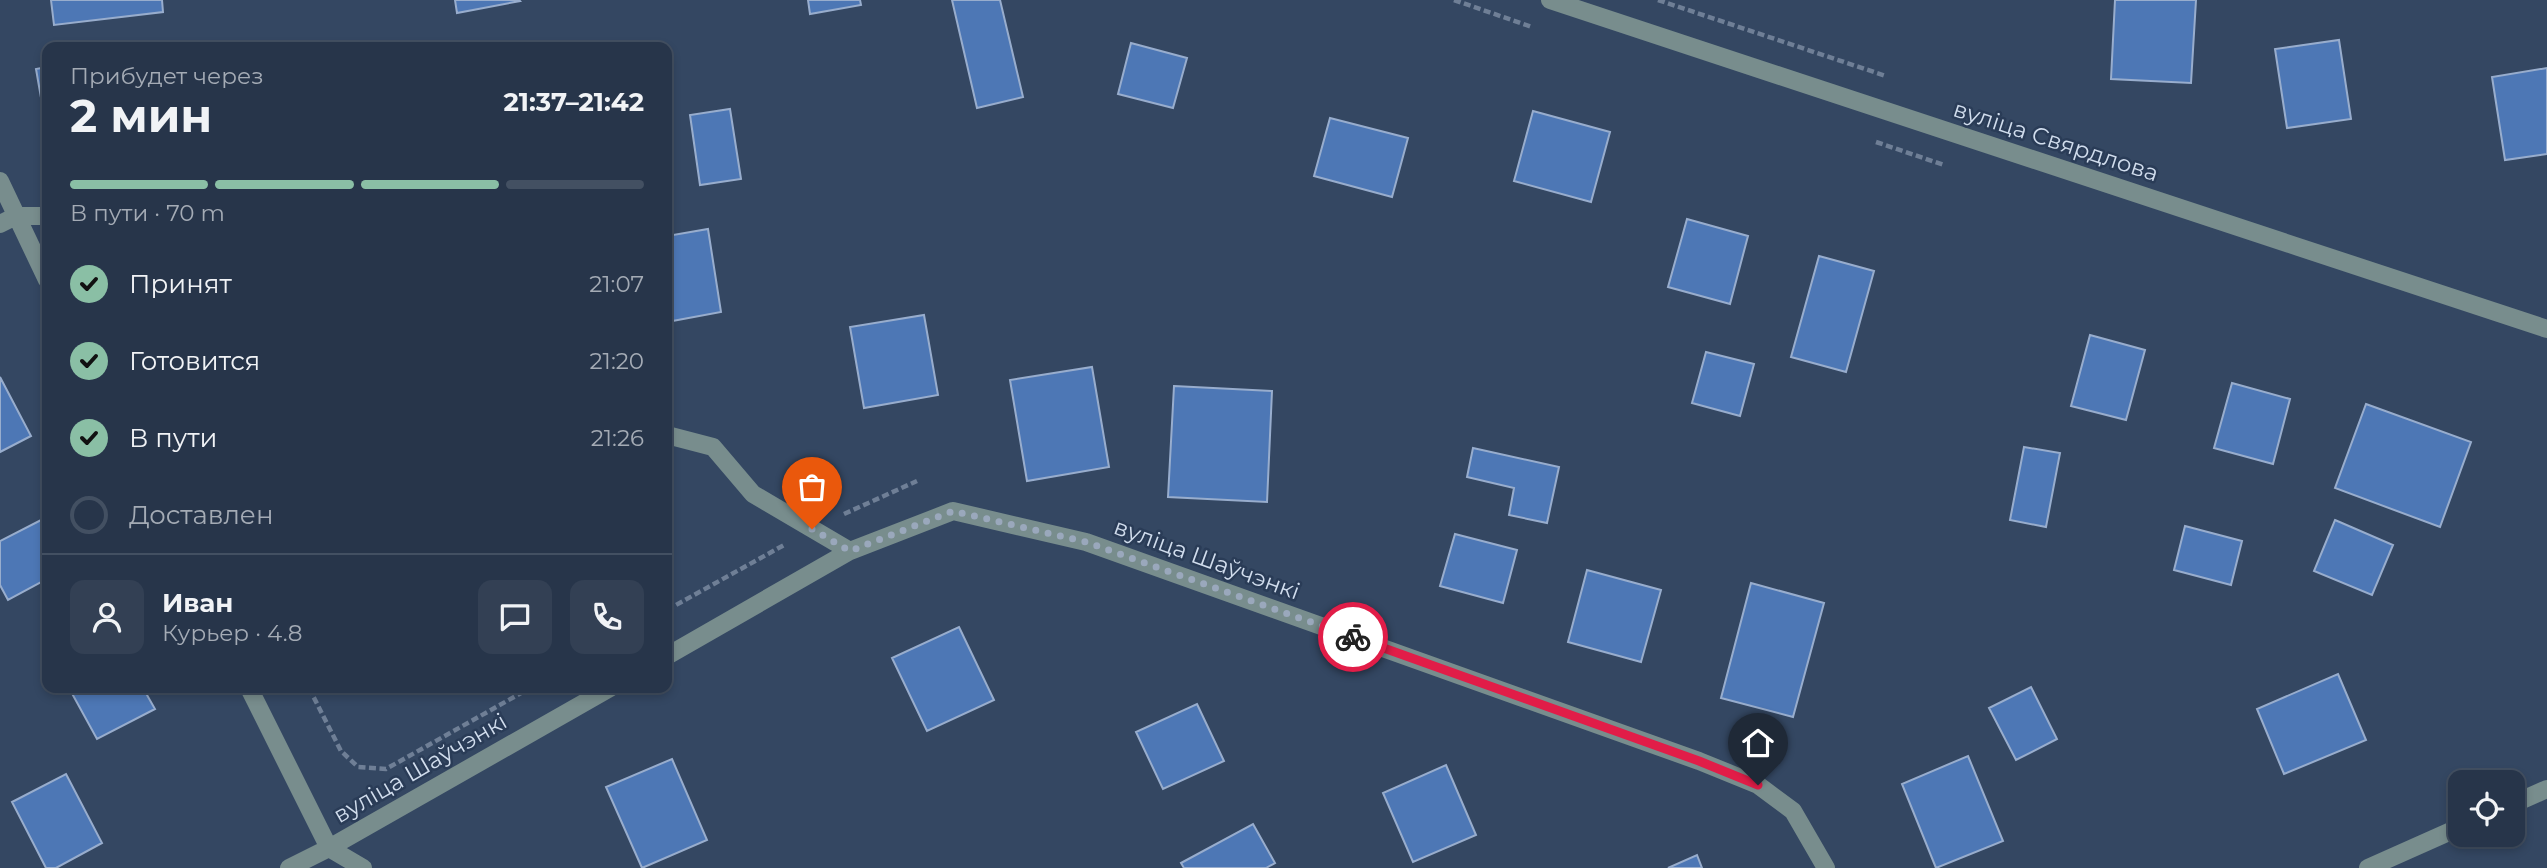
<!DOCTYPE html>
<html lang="ru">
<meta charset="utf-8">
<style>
body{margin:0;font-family:Montserrat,sans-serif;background:#334054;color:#f1f3f6;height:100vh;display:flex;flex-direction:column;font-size:26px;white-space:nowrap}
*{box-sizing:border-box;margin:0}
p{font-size:23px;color:#a4abb5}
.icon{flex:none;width:38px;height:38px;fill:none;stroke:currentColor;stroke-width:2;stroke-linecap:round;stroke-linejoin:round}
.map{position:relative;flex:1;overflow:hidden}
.drawer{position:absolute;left:42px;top:42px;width:630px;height:651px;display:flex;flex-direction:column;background:#27354a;border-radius:14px;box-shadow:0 4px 10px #0003,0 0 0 2px #435062}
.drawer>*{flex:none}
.tools{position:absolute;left:2448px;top:770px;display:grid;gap:14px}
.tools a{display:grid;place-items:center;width:77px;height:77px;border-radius:14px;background:#27354a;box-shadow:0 4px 10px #0003,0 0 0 2px #435062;font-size:35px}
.pin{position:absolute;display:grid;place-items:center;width:60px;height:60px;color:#fff;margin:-72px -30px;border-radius:50% 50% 50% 0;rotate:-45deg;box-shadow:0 0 7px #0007}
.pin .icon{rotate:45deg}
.courier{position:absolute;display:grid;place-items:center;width:70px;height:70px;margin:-35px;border:5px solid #e11d48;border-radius:50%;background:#fff;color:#222;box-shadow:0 2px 9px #0007}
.headline em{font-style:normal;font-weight:700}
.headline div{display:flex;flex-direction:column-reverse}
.headline{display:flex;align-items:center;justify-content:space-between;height:119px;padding:0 28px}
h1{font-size:46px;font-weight:700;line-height:52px}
.bar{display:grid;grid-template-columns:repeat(4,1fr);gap:10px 7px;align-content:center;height:84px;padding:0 28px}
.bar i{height:9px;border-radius:5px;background:#435062}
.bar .current{background:#8abfa5}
.bar p{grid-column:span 4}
.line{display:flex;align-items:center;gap:18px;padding:0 28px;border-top:2px solid #435062}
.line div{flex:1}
.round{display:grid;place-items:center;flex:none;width:74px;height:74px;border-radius:14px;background:#334054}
ol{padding:0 28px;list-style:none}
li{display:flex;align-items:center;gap:21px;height:77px}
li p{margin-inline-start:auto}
li .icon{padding:7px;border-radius:50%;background:#8abfa5;color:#111;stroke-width:4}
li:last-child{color:#a4abb5}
li i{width:38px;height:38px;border:4px solid #435062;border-radius:50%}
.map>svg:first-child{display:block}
.building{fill:#4d77b5;stroke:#98adcd;stroke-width:2}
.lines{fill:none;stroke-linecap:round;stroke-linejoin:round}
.path{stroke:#6f7f96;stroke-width:4.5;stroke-dasharray:7 3.5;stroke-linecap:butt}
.minor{stroke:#788d8d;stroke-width:18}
.done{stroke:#9aa8bc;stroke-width:7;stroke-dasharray:0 12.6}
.route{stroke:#e11d48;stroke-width:9}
.labels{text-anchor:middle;stroke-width:5;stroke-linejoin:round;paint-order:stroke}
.street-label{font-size:23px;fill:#d1dded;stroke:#2a3c57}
</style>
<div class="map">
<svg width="2547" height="868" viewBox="0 0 2547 868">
<rect width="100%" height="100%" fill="#344762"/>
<!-- building -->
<path class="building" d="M51 0H162L163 12 54 25Z
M455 0H519L520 1 457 13Z
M808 0H860L861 5 810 14Z
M952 0H1000L1023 97 977 108Z
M2115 0H2196L2191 83 2111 79Z
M2339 40 2351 119 2287 128 2275 49Z
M1131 43 1187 58 1173 108 1118 94Z
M47 67V132L36 69Z
M2547 68V154L2505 160 2492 77Z
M730 109 741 179 700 185 690 115Z
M1533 111 1610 132 1591 202 1514 181Z
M1330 118 1408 138 1392 197 1314 176Z
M1687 219 1748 236 1730 304 1668 287Z
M708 229 721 312 667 322V236Z
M1819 256 1874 271 1846 372 1791 357Z
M924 315 938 395 864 408 850 327Z
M2090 335 2145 350 2126 420 2071 406Z
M1706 352 1754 364 1740 416 1692 403Z
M1092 367 1109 467 1027 481 1010 380Z
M0 377 31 436 0 452Z
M2232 383 2290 399 2273 464 2214 448Z
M1174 386 1272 391 1267 502 1168 497Z
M2366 404 2471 442 2440 527 2335 488Z
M2024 447 2060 453 2046 527 2010 520Z
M1473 448 1559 467 1547 523 1509 515 1514 488 1467 477Z
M47 517V579L8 600 0 585V541Z
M2335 520 2393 545 2372 595 2314 571Z
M2185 526 2242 541 2231 585 2174 570Z
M1455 534 1517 550 1503 603 1440 586Z
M1587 570 1661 590 1641 662 1568 642Z
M1751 583 1824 603 1793 717 1721 698Z
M959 627 994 700 927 731 892 658Z
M2338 674 2366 740 2284 774 2257 709Z
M2031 687 2057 739 2016 760 1989 708Z
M69 688H143L155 709 97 739Z
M1197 704 1224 761 1163 789 1136 732Z
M1968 756 2003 841 1936 868 1902 784Z
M672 759 707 840 642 868 606 787Z
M1446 765 1476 835 1413 862 1383 793Z
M66 774 102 843 56 868H46L12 802Z
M1253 824 1275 863 1266 868H1184L1181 863Z
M1697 855 1702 868H1668Z"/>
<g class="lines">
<!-- path -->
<path class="path" d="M1454 0 1532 27
M1658 0 1886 76
M1876 142 1944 165
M844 514 917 481
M667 610 784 545
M309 688 341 751 358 767 386 769 530 688"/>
<!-- minor -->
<path class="minor" d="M1550 0 2547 329
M0 181 47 280
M0 224 16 216H47
M667 435 713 447 753 494 850 551
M667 656 850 551 953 511 1086 542 1699 761 1758 785 1793 811 1826 868
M249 688 329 848 363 868
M2513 804 2547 789
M289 868 329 848 610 688
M2368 868 2460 827"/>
</g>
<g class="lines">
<!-- done -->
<path class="done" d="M812 529 850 551 953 511 1086 542 1353 637"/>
<!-- route -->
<path class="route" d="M1353 637 1699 761 1758 785"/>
</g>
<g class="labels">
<!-- street labels -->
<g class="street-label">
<text transform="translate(2056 141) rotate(18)" y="8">вуліца Свярдлова</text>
<text transform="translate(1207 559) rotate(20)" y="8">вуліца Шаўчэнкі</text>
<text transform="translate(420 768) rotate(-30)" y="8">вуліца Шаўчэнкі</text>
</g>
</g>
</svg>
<div class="tools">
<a><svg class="icon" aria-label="locate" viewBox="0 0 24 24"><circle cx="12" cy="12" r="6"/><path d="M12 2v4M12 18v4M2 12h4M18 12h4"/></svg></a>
</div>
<div class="pin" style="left:812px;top:529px;background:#ea580c"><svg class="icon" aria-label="bag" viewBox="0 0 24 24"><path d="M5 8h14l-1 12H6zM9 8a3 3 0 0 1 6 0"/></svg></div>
<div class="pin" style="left:1758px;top:785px;background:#1f2937"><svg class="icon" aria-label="home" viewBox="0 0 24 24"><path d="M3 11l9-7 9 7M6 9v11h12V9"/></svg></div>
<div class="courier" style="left:1353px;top:637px"><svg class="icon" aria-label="bike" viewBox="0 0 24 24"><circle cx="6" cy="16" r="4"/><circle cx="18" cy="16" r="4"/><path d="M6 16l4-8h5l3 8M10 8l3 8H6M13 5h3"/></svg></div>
<section class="drawer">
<div class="headline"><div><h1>2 мин</h1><p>Прибудет через</p></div><em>21:37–21:42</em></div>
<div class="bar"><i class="current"></i><i class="current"></i><i class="current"></i><i></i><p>В пути · 70 m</p></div>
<ol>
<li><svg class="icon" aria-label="check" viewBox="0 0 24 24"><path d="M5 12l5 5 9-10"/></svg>Принят<p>21:07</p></li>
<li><svg class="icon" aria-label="check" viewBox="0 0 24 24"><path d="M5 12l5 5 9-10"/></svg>Готовится<p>21:20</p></li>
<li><svg class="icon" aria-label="check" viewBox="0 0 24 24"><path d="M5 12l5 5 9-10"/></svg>В пути<p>21:26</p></li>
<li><i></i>Доставлен</li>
</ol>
<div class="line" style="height:126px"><a class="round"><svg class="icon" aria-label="person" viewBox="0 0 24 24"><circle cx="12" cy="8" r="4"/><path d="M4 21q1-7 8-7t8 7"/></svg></a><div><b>Иван</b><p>Курьер · 4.8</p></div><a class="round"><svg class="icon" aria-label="chat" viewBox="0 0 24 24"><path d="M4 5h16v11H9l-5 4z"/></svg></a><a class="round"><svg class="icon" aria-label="phone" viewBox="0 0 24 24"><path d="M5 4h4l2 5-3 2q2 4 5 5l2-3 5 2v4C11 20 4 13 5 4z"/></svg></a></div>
</section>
</div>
